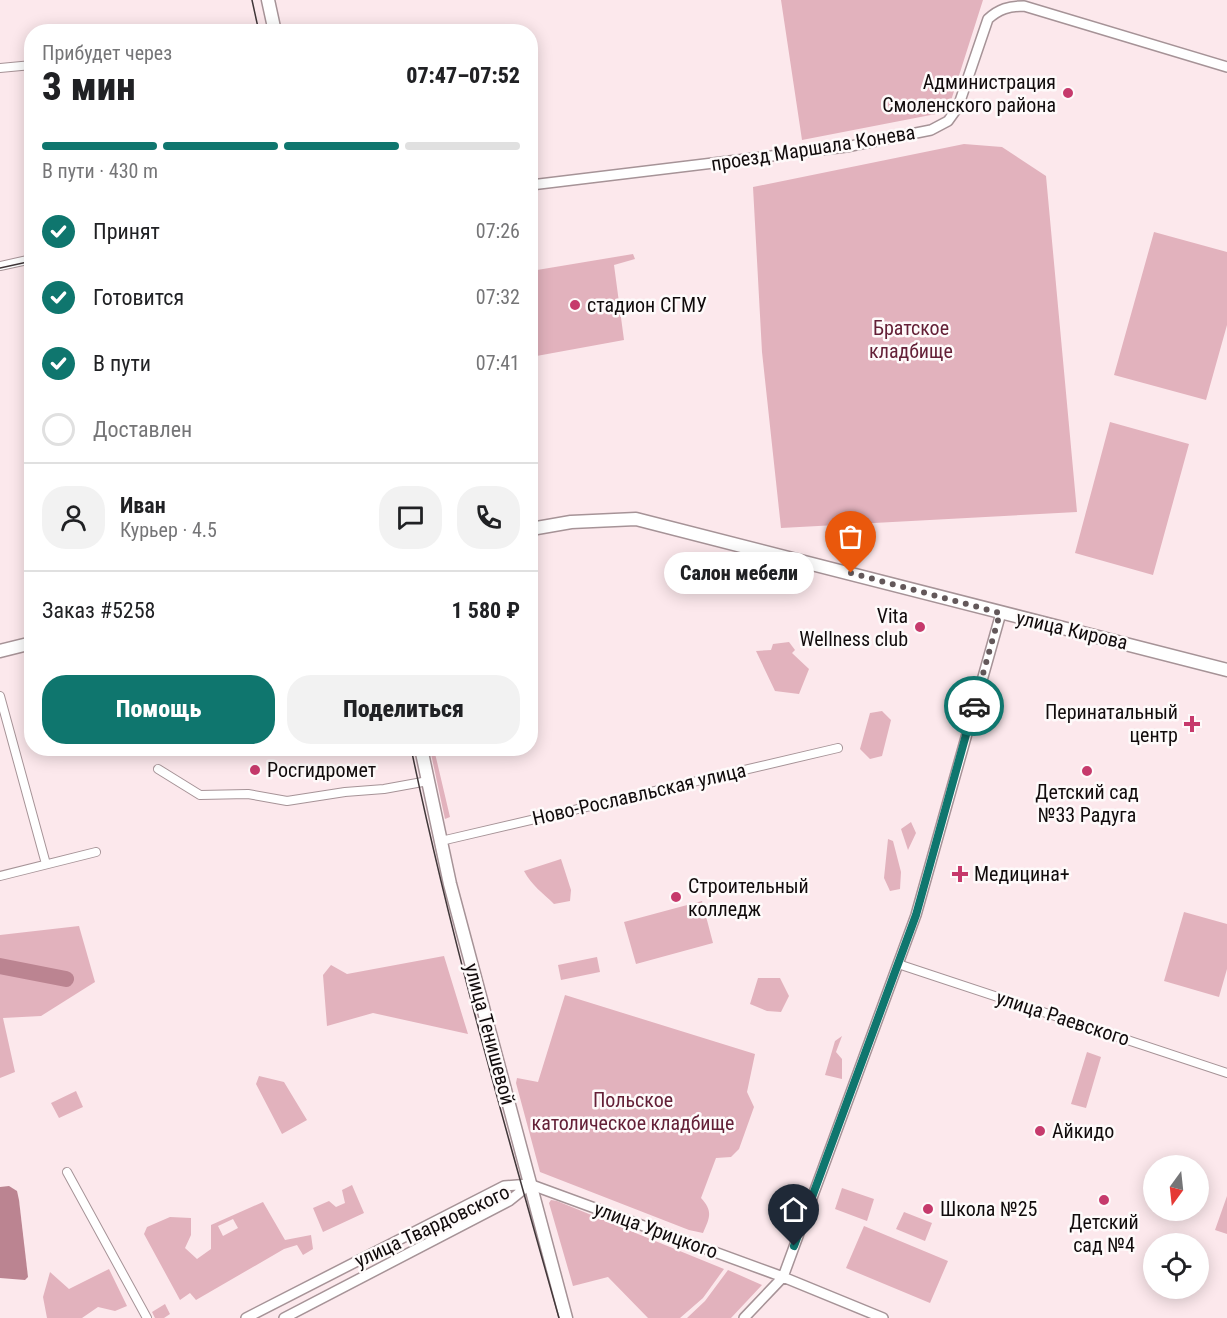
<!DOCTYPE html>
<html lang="ru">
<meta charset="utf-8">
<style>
body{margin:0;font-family:"Roboto Condensed",sans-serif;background:#f2f2f2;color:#202124;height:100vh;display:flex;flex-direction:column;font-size:22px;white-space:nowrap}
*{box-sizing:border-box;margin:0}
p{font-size:20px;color:#757577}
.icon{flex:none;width:33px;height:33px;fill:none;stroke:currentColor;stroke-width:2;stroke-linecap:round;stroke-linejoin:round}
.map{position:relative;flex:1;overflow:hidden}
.panel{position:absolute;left:24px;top:24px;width:514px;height:732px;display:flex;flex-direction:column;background:#fff;border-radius:24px;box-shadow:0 3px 15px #0003}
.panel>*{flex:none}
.needle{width:39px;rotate:195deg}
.tools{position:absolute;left:1143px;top:1155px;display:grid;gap:12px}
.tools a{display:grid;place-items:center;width:66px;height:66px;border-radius:50%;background:#fff;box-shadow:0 3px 15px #0003;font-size:30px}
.pin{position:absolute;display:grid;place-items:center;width:51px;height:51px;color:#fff;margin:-62px -26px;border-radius:50% 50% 50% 0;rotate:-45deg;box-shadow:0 0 6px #0007}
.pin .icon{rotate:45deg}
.courier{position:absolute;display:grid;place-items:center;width:60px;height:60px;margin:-30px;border:4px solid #0f766e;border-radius:50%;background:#fff;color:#222;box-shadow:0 2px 8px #0007}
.bubble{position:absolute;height:42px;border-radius:21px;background:#fff;box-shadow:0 3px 15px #0003;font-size:20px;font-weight:800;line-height:42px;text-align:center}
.headline em{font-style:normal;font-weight:800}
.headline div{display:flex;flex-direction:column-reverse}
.headline{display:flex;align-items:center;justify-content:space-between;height:102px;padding:0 18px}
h1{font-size:39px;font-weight:800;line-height:45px}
.bar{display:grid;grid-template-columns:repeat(4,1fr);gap:9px 6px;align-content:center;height:72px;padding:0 18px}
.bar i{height:8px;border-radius:4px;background:#e0e0e0}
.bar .current{background:#0f766e}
.bar p{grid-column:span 4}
.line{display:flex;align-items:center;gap:15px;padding:0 18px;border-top:2px solid #e0e0e0}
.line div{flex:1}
.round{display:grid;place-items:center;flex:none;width:63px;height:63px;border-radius:24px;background:#f2f2f2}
ol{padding:0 18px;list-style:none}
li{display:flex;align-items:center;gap:18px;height:66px}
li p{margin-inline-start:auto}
li .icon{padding:6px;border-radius:50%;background:#0f766e;color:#fff;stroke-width:4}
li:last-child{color:#757577}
li i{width:33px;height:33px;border:3px solid #e0e0e0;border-radius:50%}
.cta{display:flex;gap:12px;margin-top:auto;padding:12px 18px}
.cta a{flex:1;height:69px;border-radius:24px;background:#0f766e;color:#fff;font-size:24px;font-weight:800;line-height:69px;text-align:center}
.cta a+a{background:#f2f2f2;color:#202124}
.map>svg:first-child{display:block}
.green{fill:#e2b2bd;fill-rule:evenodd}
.water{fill:#bb8491}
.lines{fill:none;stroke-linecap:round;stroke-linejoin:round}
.river{stroke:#bb8491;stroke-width:16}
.minor-casing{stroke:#a69397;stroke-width:10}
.tertiary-casing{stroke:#a69397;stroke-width:12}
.primary-casing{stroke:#a69397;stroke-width:15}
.minor{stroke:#fff;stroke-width:8}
.tertiary{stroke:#fff;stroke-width:9}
.primary{stroke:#fff;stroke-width:12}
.tram{stroke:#403739;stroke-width:1.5}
.done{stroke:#63585a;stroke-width:6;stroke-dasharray:0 10.8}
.route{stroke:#0f766e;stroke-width:8}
.poi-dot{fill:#c63a6c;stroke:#fefafa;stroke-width:2}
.labels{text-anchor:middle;stroke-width:5;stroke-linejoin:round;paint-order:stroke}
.poi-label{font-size:20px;fill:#110b0c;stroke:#fefafa;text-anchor:start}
.street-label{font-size:20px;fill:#110b0c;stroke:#fefafa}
.park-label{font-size:20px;fill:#642037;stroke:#fefafa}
</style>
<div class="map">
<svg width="1227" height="1318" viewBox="0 0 1227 1318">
<rect width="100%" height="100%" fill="#fce8ec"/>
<!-- green -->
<path class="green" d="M781 0H983L949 107 941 113 802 140Z
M964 144 1002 147 1046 176 1077 512 781 528 762 352 753 187Z
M1154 232 1227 252V325L1206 400 1114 375Z
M633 254 635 259 614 265 624 340 531 357V271Z
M1110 422 1189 444 1153 575 1075 553Z
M789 642 795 650 792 653 809 669 799 694 775 691 756 651 771 650 773 644Z
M882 711 891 720 882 756 870 759 860 749 870 713Z
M430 749H434L450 817 445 819Z
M911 822 916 833 908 850 901 829Z
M888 839 893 841 901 872 900 889 890 891 884 878Z
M561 859 571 890 570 901 554 904C542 892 532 886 524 871Z
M702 901 713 943 636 964 624 922Z
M1184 912 1227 924V969L1219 997 1164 981Z
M79 926 95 982 41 1016 3 1018 15 1072 0 1078V935Z
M444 956 468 1034 373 1013 327 1026 323 975 331 965 347 974Z
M597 957 600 972 561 980 558 965Z
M758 978H780L789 996 781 1012 767 1011 750 1004Z
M565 995 755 1054 747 1092 754 1107 739 1149 731 1157 716 1158 701 1198C713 1211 710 1217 703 1233L689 1230 540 1172 516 1083 517 1078 538 1082Z
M842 1036 836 1052 842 1059V1079L825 1075 835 1041Z
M1087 1052 1101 1057 1086 1108 1071 1104Z
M259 1076 284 1082 307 1120 282 1134 256 1084Z
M76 1091 83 1107 59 1118 51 1103Z
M352 1185 364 1213 323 1232 313 1208 329 1201 336 1207 345 1203 342 1190Z
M842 1188 874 1199 867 1221 835 1209Z
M1227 1196V1234L1215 1230Z
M551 1200 557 1201 724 1269 703 1298 680 1318H648L608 1277 573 1286 549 1203Z
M263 1202 285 1240 311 1235 313 1249 303 1255 297 1245 284 1249 196 1300 190 1293 180 1300 144 1234 147 1227 170 1217 191 1218V1235L185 1248 197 1259 211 1249V1225ZM233 1219 238 1228 223 1236 218 1226Z
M904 1212 932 1223 925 1241 896 1229Z
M864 1226 948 1261 930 1303 846 1268Z
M109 1269 127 1306 115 1311 98 1307 82 1318H47L43 1297 50 1272 69 1289Z
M728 1270 762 1285 731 1318H687L705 1301Z
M165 1304 170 1314 164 1318H155L152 1312Z"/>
<!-- water -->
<path class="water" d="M9 1186 17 1191 19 1200 28 1277 25 1280 0 1278V1187Z"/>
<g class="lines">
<!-- river -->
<path class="river" d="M0 966 66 979"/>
<defs>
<path id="minor" d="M0 68 32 65
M0 266 32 259
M0 696 46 864
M158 769 200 795 248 794 287 801 345 792 384 789 428 781
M441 841 838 748
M0 876 96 852
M898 964 1227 1073
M67 1172 147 1318"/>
<path id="tertiary" d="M531 185 846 147 931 130 948 121 958 107 988 19C999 9 1009 6 1024 6L1227 67
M246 1318 504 1186 529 1184 783 1277 883 1318
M284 1318 509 1201 529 1185
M744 1318 783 1277 916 915 1001 613"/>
<path id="primary" d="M268 0 275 32
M531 529 571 522 636 519 1227 670
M0 651 32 643
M421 748 450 884 566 1318"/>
</defs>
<!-- minor casing -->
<use href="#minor" class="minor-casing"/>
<!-- tertiary casing -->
<use href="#tertiary" class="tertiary-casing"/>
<!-- primary casing -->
<use href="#primary" class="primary-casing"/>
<!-- minor -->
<use href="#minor" class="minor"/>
<!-- tertiary -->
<use href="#tertiary" class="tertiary"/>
<!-- primary -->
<use href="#primary" class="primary"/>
<!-- tram -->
<path class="tram" d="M252 0 259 32
M0 268 32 261
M411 748C451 940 506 1130 559 1318"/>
</g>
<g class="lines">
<!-- done -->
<path class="done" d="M851 573 1000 613 974 706"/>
<!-- route -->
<path class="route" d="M794 1246 916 915 974 706"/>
</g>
<!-- markers -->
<g class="poi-dot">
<circle cx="1068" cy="93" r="6"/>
<circle cx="575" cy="305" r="6"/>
<circle cx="920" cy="627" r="6"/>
<path d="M1189 715h6v6h6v6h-6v6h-6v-6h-6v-6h6z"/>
<circle cx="255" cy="770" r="6"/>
<circle cx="1087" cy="771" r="6"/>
<path d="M957 865h6v6h6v6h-6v6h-6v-6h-6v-6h6z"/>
<circle cx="676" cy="897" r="6"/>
<circle cx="1040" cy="1131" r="6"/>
<circle cx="1104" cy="1200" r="6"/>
<circle cx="928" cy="1209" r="6"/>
</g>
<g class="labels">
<!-- poi labels -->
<g class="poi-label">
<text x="1056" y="89" text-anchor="end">Администрация<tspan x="1056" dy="23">Смоленского района</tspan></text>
<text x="587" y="312">стадион СГМУ</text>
<text x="908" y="623" text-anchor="end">Vita<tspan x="908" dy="23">Wellness club</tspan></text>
<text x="1178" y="719" text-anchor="end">Перинатальный<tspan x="1178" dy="23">центр</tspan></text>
<text x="267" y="777">Росгидромет</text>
<text x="1087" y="799" text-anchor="middle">Детский сад<tspan x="1087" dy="23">№33 Радуга</tspan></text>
<text x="974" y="881">Медицина+</text>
<text x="688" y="893">Строительный<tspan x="688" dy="23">колледж</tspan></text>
<text x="1052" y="1138">Айкидо</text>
<text x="940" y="1216">Школа №25</text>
<text x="1104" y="1229" text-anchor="middle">Детский<tspan x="1104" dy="23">сад №4</tspan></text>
</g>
<!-- street labels -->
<g class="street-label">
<text transform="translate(813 148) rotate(-9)" y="7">проезд Маршала Конева</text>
<text transform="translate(1072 630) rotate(13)" y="7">улица Кирова</text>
<text transform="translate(639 794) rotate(-13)" y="7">Ново-Рославльская улица</text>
<text transform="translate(1063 1018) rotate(18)" y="7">улица Раевского</text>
<text transform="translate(490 1034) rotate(75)" y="7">улица Тенишевой</text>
<text transform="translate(432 1226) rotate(-25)" y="7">улица Твардовского</text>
<text transform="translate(656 1230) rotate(20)" y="7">улица Урицкого</text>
</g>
<!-- park labels -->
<g class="park-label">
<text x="911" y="335">Братское<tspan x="911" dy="23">кладбище</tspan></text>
<text x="633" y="1107">Польское<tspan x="633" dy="23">католическое кладбище</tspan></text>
</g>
</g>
</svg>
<div class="tools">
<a><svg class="needle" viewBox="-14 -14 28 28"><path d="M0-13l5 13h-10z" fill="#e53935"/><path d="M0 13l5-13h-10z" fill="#757577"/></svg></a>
<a><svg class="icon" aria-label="locate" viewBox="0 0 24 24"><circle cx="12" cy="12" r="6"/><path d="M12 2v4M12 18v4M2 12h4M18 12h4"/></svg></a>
</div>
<div class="pin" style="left:851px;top:573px;background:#ea580c"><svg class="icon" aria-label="bag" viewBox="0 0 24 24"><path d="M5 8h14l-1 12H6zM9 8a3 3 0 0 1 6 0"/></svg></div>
<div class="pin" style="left:794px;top:1246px;background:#1f2937"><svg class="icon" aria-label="home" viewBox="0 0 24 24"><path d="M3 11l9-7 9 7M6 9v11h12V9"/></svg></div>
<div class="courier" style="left:974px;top:706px"><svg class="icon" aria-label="car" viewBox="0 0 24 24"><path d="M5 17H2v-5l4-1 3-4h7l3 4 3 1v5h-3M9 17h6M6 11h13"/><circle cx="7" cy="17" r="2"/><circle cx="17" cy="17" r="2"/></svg></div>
<div class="bubble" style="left:664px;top:552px;width:150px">Салон мебели</div>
<section class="panel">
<div class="headline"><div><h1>3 мин</h1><p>Прибудет через</p></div><em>07:47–07:52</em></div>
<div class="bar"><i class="current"></i><i class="current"></i><i class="current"></i><i></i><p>В пути · 430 m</p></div>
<ol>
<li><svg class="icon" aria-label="check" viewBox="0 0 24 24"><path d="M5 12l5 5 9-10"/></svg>Принят<p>07:26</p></li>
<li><svg class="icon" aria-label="check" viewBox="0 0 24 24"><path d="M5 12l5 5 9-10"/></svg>Готовится<p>07:32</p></li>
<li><svg class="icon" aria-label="check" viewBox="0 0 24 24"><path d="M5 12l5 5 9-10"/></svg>В пути<p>07:41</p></li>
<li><i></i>Доставлен</li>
</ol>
<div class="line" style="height:108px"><a class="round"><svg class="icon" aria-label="person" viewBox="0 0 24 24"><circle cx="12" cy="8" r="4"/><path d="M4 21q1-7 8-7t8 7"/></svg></a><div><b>Иван</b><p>Курьер · 4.5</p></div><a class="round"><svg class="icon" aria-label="chat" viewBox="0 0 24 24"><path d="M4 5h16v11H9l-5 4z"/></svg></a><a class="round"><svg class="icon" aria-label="phone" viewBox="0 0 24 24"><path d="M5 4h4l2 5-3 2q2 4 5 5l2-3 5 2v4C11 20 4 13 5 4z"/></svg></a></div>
<div class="line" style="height:78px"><div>Заказ #5258</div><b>1 580 ₽</b></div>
<div class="cta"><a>Помощь</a><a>Поделиться</a></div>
</section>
</div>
